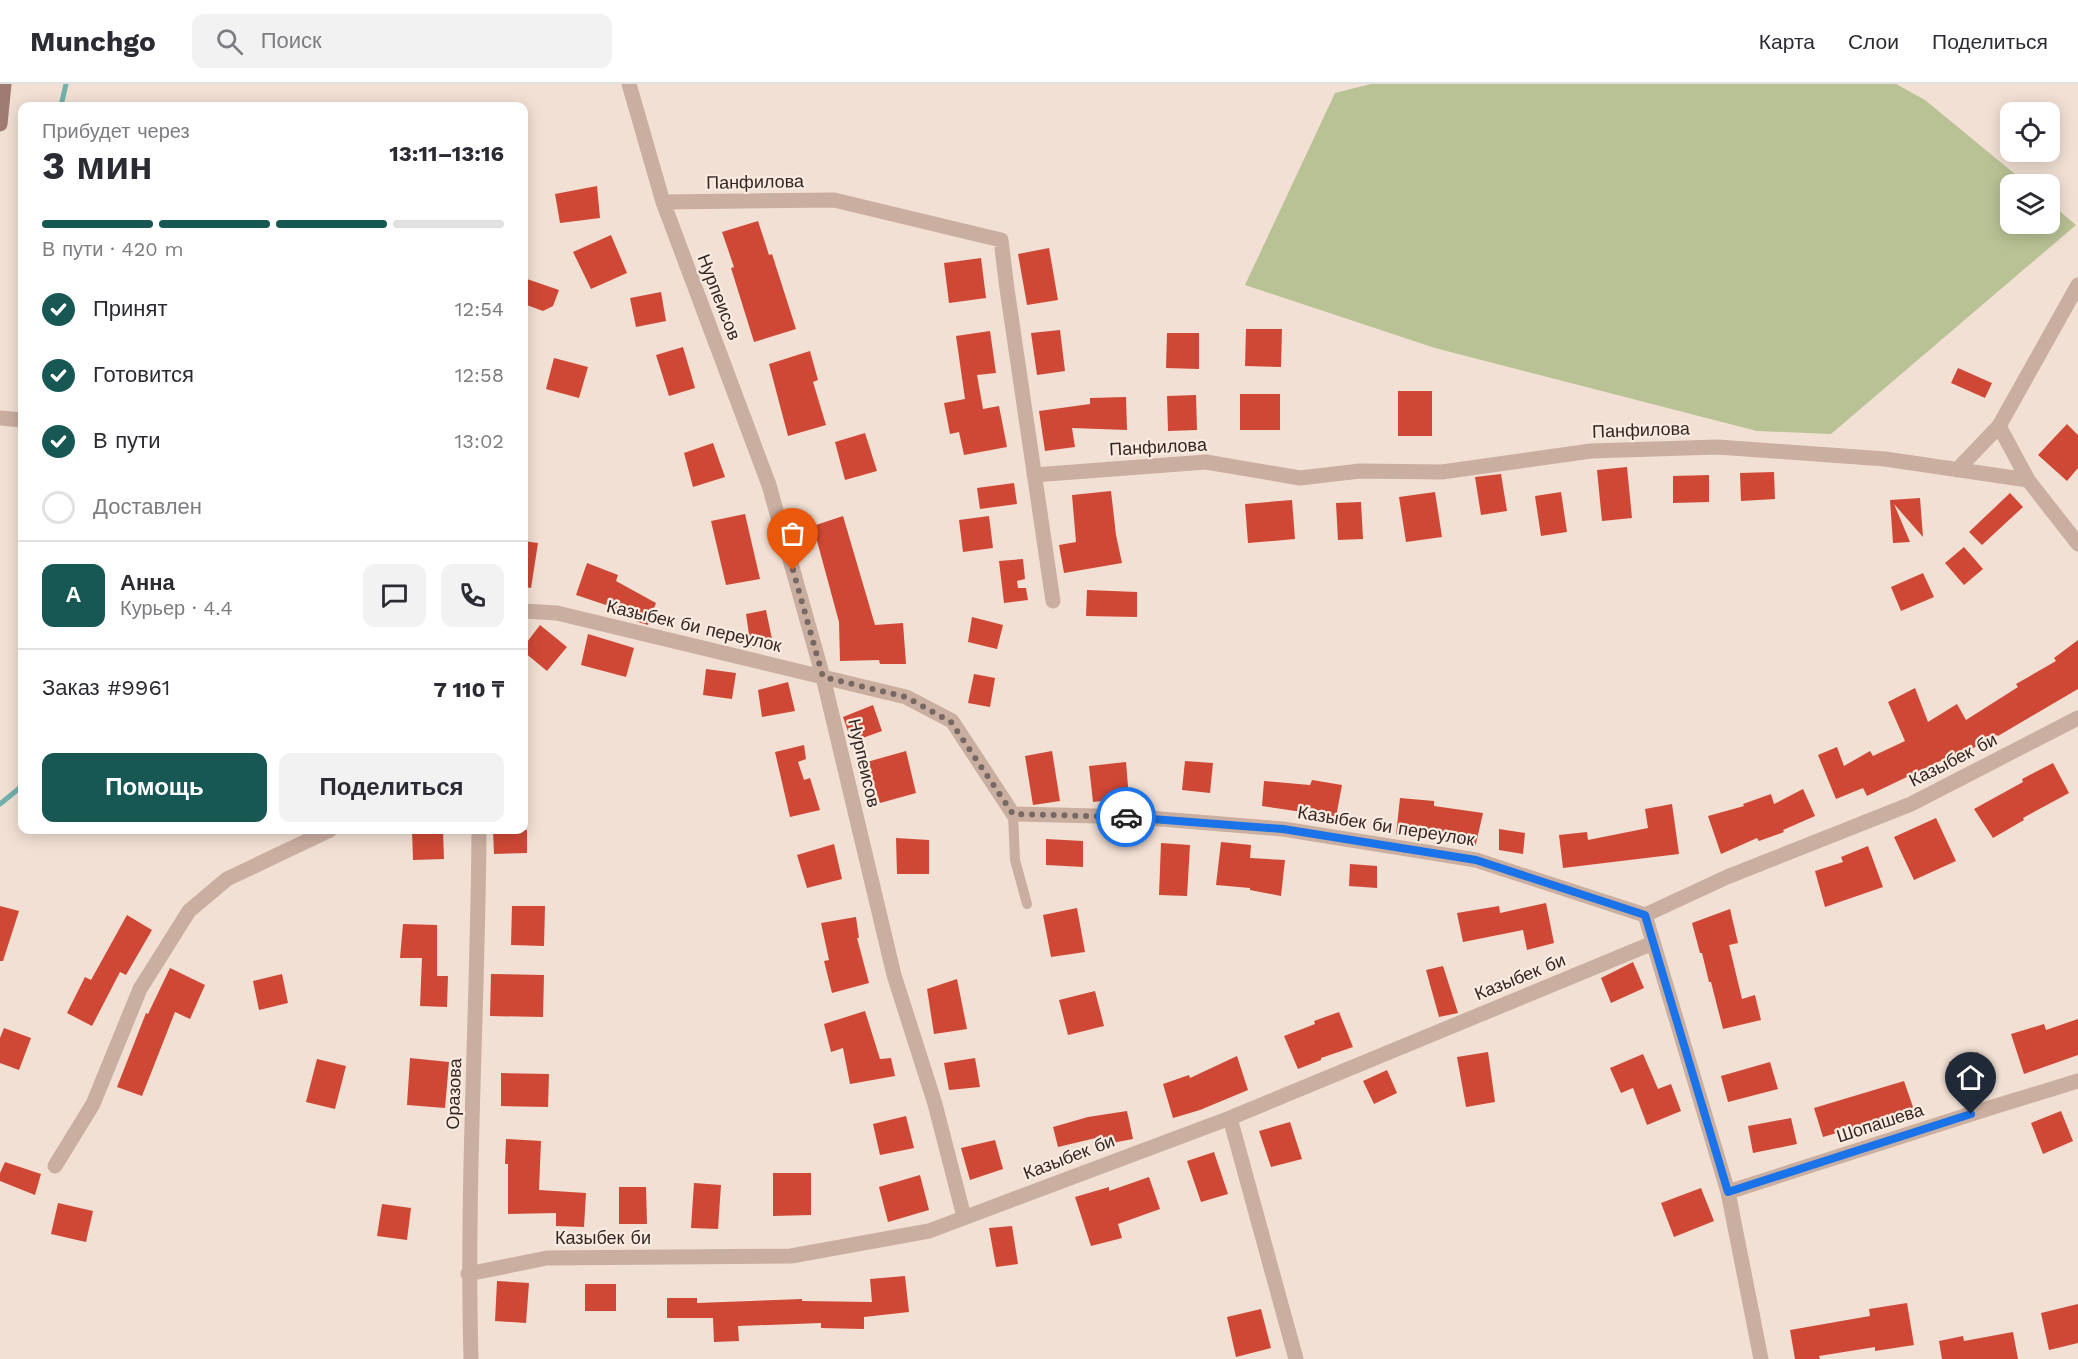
<!DOCTYPE html>
<html lang="ru">
<meta charset="utf-8">
<style>
body{margin:0;font-family:"Work Sans",sans-serif;background:#f2f2f3;color:#2b2b33;height:100vh;display:flex;flex-direction:column;font-size:22px;white-space:nowrap}
*{box-sizing:border-box;margin:0}
p{font-size:20px;color:#7c7c81}
.icon{flex:none;width:33px;height:33px;fill:none;stroke:currentColor;stroke-width:2;stroke-linecap:round;stroke-linejoin:round}
.map{position:relative;flex:1;overflow:hidden}
.sheet{position:absolute;left:18px;top:18px;width:510px;height:732px;display:flex;flex-direction:column;background:#fff;border-radius:12px;box-shadow:0 3px 15px #0003}
.sheet>*{flex:none}
.buttons{position:absolute;left:2000px;top:18px;display:grid;gap:12px}
.buttons a{display:grid;place-items:center;width:60px;height:60px;border-radius:12px;background:#fff;box-shadow:0 3px 15px #0003;font-size:30px}
.pin{position:absolute;display:grid;place-items:center;width:51px;height:51px;color:#fff;margin:-62px -26px;border-radius:50% 50% 50% 0;rotate:-45deg;box-shadow:0 0 6px #0007}
.pin .icon{rotate:45deg}
.courier{position:absolute;display:grid;place-items:center;width:60px;height:60px;margin:-30px;border:4px solid #1a73e8;border-radius:50%;background:#fff;color:#222;box-shadow:0 2px 8px #0007}
.headline em{font-style:normal;font-weight:700}
.headline div{display:flex;flex-direction:column-reverse}
.headline{display:flex;align-items:center;justify-content:space-between;height:102px;padding:0 24px}
h1{font-size:39px;font-weight:700;line-height:45px}
.bar{display:grid;grid-template-columns:repeat(4,1fr);gap:9px 6px;align-content:center;height:72px;padding:0 24px}
.bar i{height:8px;border-radius:4px;background:#e1e1e2}
.bar .current{background:#175854}
.bar p{grid-column:span 4}
.line{display:flex;align-items:center;gap:15px;padding:0 24px;border-top:2px solid #e1e1e2}
.line div{flex:1}
.round{display:grid;place-items:center;flex:none;width:63px;height:63px;border-radius:12px;background:#f2f2f3}
ol{padding:0 24px;list-style:none}
li{display:flex;align-items:center;gap:18px;height:66px}
li p{margin-inline-start:auto}
li .icon{padding:6px;border-radius:50%;background:#175854;color:#fff;stroke-width:4}
li:last-child{color:#7c7c81}
li i{width:33px;height:33px;border:3px solid #e1e1e2;border-radius:50%}
.cta{display:flex;gap:12px;margin-top:auto;padding:12px 24px}
.cta a{flex:1;height:69px;border-radius:12px;background:#175854;color:#fff;font-size:24px;font-weight:700;line-height:69px;text-align:center}
.cta a+a{background:#f2f2f3;color:#2b2b33}
header{display:flex;align-items:center;gap:36px;box-sizing:border-box;height:84px;padding:0 30px;background:#fff;border-bottom:2px solid #e1e1e2}
header strong{font-size:28px}
nav{display:flex;gap:33px;margin-inline-start:auto;font-size:21px}
.search{width:420px;height:54px;background:#f2f2f3;display:flex;align-items:center;gap:15px;box-sizing:border-box;padding:0 21px;border-radius:12px;color:#7c7c81;font-size:22px}
.map>svg:first-child{display:block}
.green{fill:#b8c294}
.lines{fill:none;stroke-linecap:round;stroke-linejoin:round}
.stream{stroke:#72b1ac;stroke-width:5}
.building{fill:#cf4835}
.lane{stroke:#caaea0;stroke-width:10}
.street{stroke:#caaea0;stroke-width:15}
.secondary{stroke:#9e7c71;stroke-width:15}
.done{stroke:#766862;stroke-width:6;stroke-dasharray:0 10.8}
.route{stroke:#1a73e8;stroke-width:8}
.labels{text-anchor:middle;stroke-width:4.5;stroke-linejoin:round;paint-order:stroke}
.street-label{font-size:18px;fill:#342724;stroke:#faebe0}
</style>
<header>
<strong>Munchgo</strong>
<div class="search"><svg class="icon" aria-label="search" viewBox="0 0 24 24"><circle cx="10" cy="10" r="6"/><path d="M15 15l6 6"/></svg>Поиск</div>
<nav><a>Карта</a><a>Слои</a><a>Поделиться</a></nav>
</header>
<div class="map">
<svg width="2078" height="1275" viewBox="0 0 2078 1275">
<rect width="100%" height="100%" fill="#f2e0d4"/>
<!-- green -->
<path class="green" d="M1371 0H1896L1925 16 2027 100H2010V140H2049V118L2076 141 1831 350 1757 347 1435 264 1245 201 1335 9Z"/>
<g class="lines">
<!-- stream -->
<path class="stream" d="M61 22 66 0
M0 720 22 702"/>
</g>
<!-- building -->
<path class="building" d="M597 102 600 134 560 139 555 110Z
M758 137 769 171 772 170 796 245 754 258 731 184 734 183 722 148Z
M611 151 627 189 591 205 573 168Z
M1049 164 1058 216 1027 221 1018 170Z
M981 174 986 214 949 219 944 179Z
M524 194 559 206 553 222 543 227 524 220Z
M661 208 666 237 636 243 630 214Z
M1246 245H1282L1281 283 1245 282Z
M1060 246 1065 287 1037 291 1031 249Z
M990 247 996 289 977 291 983 325 999 322 1007 363 964 371 959 348 950 350 944 319 965 315 956 252Z
M1167 249H1199V285L1166 284Z
M683 263 695 304 669 312 656 271Z
M810 267 818 296 813 298 826 341 788 352 769 280Z
M554 274 588 283 579 314 546 305Z
M1958 284 1992 299 1985 314 1951 299Z
M1398 307H1432V352H1398Z
M1240 310H1280V346H1240Z
M1196 311 1197 346 1168 347 1167 312Z
M1126 313 1127 346 1072 344 1075 363 1045 367 1039 327 1090 320V314Z
M2067 340 2078 351V384L2067 397 2038 371Z
M865 349 877 387 845 396 835 358Z
M713 359 725 393 693 403 684 369Z
M1627 383 1632 434 1602 437 1597 386Z
M1774 388 1775 415 1741 417 1740 389Z
M1501 390 1507 427 1481 431 1475 393Z
M1709 391V418L1673 419V392Z
M1014 399 1017 420 980 425 977 404Z
M1111 407 1116 451 1122 479 1064 489 1059 461 1076 458 1072 411Z
M1435 408 1442 453 1406 458 1399 413Z
M1561 408 1567 448 1541 452 1535 412Z
M2010 409 2023 423 1982 461 1969 448Z
M1920 414 1923 453 1894 420 1910 458 1893 459 1890 416Z
M1292 416 1295 455 1248 459 1245 420Z
M1361 418 1363 455 1338 456 1336 419Z
M745 430 760 495 726 501 711 437Z
M843 432 875 541 903 539 906 580H880L879 576 840 577 839 538 813 442Z
M989 432 993 464 963 468 959 436Z
M524 457 538 459 531 504 524 503Z
M1964 463 1983 485 1964 501 1945 479Z
M1023 475 1025 495 1017 497 1018 504H1026L1028 516 1004 519 999 477Z
M587 479 618 491 616 497 656 519 648 541 638 538 609 522 576 511Z
M1923 489 1934 513 1901 527 1891 503Z
M1087 506 1137 508V533L1086 532Z
M766 526 773 560 751 564 746 530Z
M972 533 1003 541 997 565 968 558Z
M540 541 567 563 547 587 524 568V562Z
M588 550 634 564 626 593 581 581Z
M2078 556V605L1998 652 1997 651 1955 674 1953 671 1867 712 1863 704 1836 715 1818 671 1837 663 1844 682 1870 667 1873 672 1905 657 1888 618 1915 604 1928 638 1957 620 1966 636 2018 603 2016 600 2056 577 2054 574Z
M706 585 736 589 732 615 703 611Z
M974 590 995 594 990 623 968 619Z
M788 598 795 627 762 633 758 606Z
M873 621 882 647 857 656H851L843 633Z
M804 661 806 675 798 678 804 696 810 694 820 726 790 733 775 668Z
M906 667 916 709 880 719 867 678Z
M1052 667 1060 717 1033 721 1025 672Z
M1185 677 1213 679 1210 709 1182 706Z
M1126 678 1129 714 1093 718 1089 682Z
M2053 679 2069 709 2023 734 2024 736 1993 754 1974 725 2023 698 2022 695Z
M1312 696 1342 701 1336 733 1262 722 1264 697 1310 701Z
M1803 705 1815 732 1783 746 1784 748 1759 757 1757 754 1721 770 1708 732 1744 722 1743 720 1771 710 1774 720Z
M1400 714 1434 717V722L1483 729 1475 764 1430 751 1429 755 1396 751Z
M1672 720 1679 770 1563 784 1559 751 1587 748 1588 756 1648 744 1645 725Z
M1936 734 1956 777 1914 796 1894 753Z
M1499 745 1525 749 1523 770 1499 766Z
M412 746H443L444 775 413 776Z
M493 746H527V769L494 770Z
M896 754 929 756V790H897Z
M1046 755 1083 757V783L1046 781Z
M1221 758 1251 761 1250 774 1285 776 1281 812 1250 806V804L1216 801Z
M1161 759 1190 761 1187 812 1159 811Z
M834 760 842 795 807 804 797 771Z
M1868 762 1883 803 1825 823 1815 787 1843 778 1841 773Z
M1350 780 1377 782V804L1349 802Z
M1546 819 1554 859 1527 866 1523 846 1463 858 1457 829 1499 822 1500 829Z
M0 822 19 827 3 877H0Z
M512 822H545L544 862 511 861Z
M1077 824 1085 868 1051 873 1043 831Z
M1730 825 1738 859 1729 861 1742 915 1755 911 1761 936 1723 945 1711 898H1709L1702 869H1700L1692 839Z
M127 831 152 846 126 891 120 888 92 942 67 929 85 893 91 896Z
M856 833 859 854H857L869 899 832 909 824 877 829 876 821 839Z
M403 840 437 841V892H448L447 923 420 922 422 874H400Z
M1633 878 1644 904 1611 919 1601 894Z
M1443 882 1458 929 1439 933 1426 886Z
M170 884 205 901 190 935 175 928 142 1012 117 1003 146 929 148 930Z
M282 890 288 919 259 926 253 897Z
M491 890 544 891 543 933 490 932Z
M957 895 967 945 934 950 927 905Z
M1095 907 1104 942 1068 951 1059 916Z
M865 927 880 975 891 974 895 992 850 1000 843 964 831 968 824 940Z
M1339 928 1353 963 1321 974V976L1298 985 1284 952 1315 940 1314 937Z
M2078 935V971L2024 990 2011 950 2044 940 2046 946Z
M4 944 31 954 19 986 0 979V954Z
M1488 968 1495 1018 1466 1023 1457 973Z
M1978 968 1991 1002 1961 1012 1949 978Z
M1643 970 1658 1005 1671 1000 1681 1027 1647 1041 1633 1004 1621 1009 1610 984Z
M1237 972 1248 1006 1200 1026 1173 1034 1163 1000 1189 991 1190 994Z
M410 974 449 978 445 1024 407 1021Z
M975 974 980 1003 949 1006 944 979Z
M317 975 346 982 335 1025 306 1018Z
M1770 978 1778 1005 1728 1018 1721 992Z
M1387 986 1397 1009 1374 1020 1363 997Z
M501 989 549 990 548 1023 501 1022Z
M1904 997 1914 1026 1823 1053 1814 1024Z
M1127 1027 1133 1055 1101 1061 1100 1053 1058 1063 1053 1043 1088 1033Z
M2061 1027 2073 1057 2043 1070 2031 1039Z
M906 1032 914 1064 880 1071 873 1040Z
M1791 1034 1797 1060 1753 1069 1748 1042Z
M1290 1038 1302 1075 1271 1083 1259 1047Z
M506 1055 541 1057 539 1106 586 1109 584 1143 556 1142V1129L508 1130V1080H505Z
M995 1056 1003 1085 970 1096 961 1064Z
M1214 1068 1228 1110 1201 1118 1187 1077Z
M5 1078 41 1090 35 1111 0 1097V1089Z
M773 1089H811V1131L773 1132Z
M920 1091 929 1126 888 1138 879 1103Z
M1149 1093 1160 1125 1118 1140 1122 1154 1091 1162 1075 1113 1109 1103V1107Z
M694 1099 721 1101 718 1145 691 1144Z
M619 1103H646L647 1140H619Z
M1701 1104 1714 1137 1674 1153 1661 1119Z
M58 1119 93 1127 86 1158 51 1150Z
M382 1120 411 1124 407 1156 377 1152Z
M1012 1142 1018 1180 996 1183 989 1144Z
M905 1192 909 1228 864 1233V1245L821 1244V1239L738 1242 739 1257 714 1258 713 1234H667V1214H697V1219L802 1215V1217L872 1218 870 1195Z
M497 1197 529 1199 526 1239 495 1237Z
M585 1200H616V1227H585Z
M1907 1219 1914 1261 1875 1267V1263L1819 1272 1820 1275H1795L1790 1246 1870 1232 1869 1225Z
M2078 1220V1259L2049 1266 2041 1229Z
M1261 1225 1271 1264 1236 1273 1227 1233Z
M2013 1248 2018 1275H1942L1939 1257 1963 1252 1964 1257Z"/>
<g class="lines">
<!-- lane -->
<path class="lane" d="M1013 730 1015 776 1027 820"/>
<!-- street -->
<path class="street" d="M629 0 663 118 769 401 823 593 894 891 935 1020 964 1133
M663 118 834 116 1001 156 1007 205 1053 517
M2078 201 1999 342 2028 396 2078 460
M0 334 22 336
M1957 386 1999 342
M1034 391 1206 378 1300 394 1360 387 1442 388 1591 367 1718 363 1885 375 2028 396
M524 527 557 529 906 613 952 637 1013 730 1136 733 1283 745 1476 776 1645 831 1728 1108 1761 1275
M1645 831 1727 793 1911 720 2078 634
M1230 1034 1296 1275
M55 1082 93 1020 140 905 189 827 227 795 330 746
M1728 1108 1993 1023 2078 997
M468 1190 547 1174 791 1172 929 1147 1230 1034 1653 859
M471 1275C466 1099 478 922 479 746"/>
<!-- secondary -->
<path class="secondary" d="M0 40 4 0"/>
</g>
<g class="lines">
<!-- done -->
<path class="done" d="M793 486 823 593 906 613 951 638 1013 730 1126 733"/>
<!-- route -->
<path class="route" d="M1126 733 1283 745 1476 776 1645 831 1728 1108 1971 1030"/>
</g>
<g class="labels">
<!-- street labels -->
<g class="street-label">
<text transform="translate(755 98) rotate(-1)" y="6">Панфилова</text>
<text transform="translate(719 213) rotate(69)" y="6">Нурпеисов</text>
<text transform="translate(1641 346) rotate(-2)" y="6">Панфилова</text>
<text transform="translate(1158 363) rotate(-3)" y="6">Панфилова</text>
<text transform="translate(694 542) rotate(13)" y="6">Казыбек би переулок</text>
<text transform="translate(1953 676) rotate(-27)" y="6">Казыбек би</text>
<text transform="translate(864 679) rotate(77)" y="6">Нурпеисов</text>
<text transform="translate(1386 742) rotate(9)" y="6">Казыбек би переулок</text>
<text transform="translate(1520 893) rotate(-22)" y="6">Казыбек би</text>
<text transform="translate(454 1010) rotate(-88)" y="6">Оразова</text>
<text transform="translate(1880 1039) rotate(-18)" y="6">Шопашева</text>
<text transform="translate(1069 1073) rotate(-21)" y="6">Казыбек би</text>
<text x="603" y="1160">Казыбек би</text>
</g>
</g>
</svg>
<div class="buttons">
<a><svg class="icon" aria-label="locate" viewBox="0 0 24 24"><circle cx="12" cy="12" r="6"/><path d="M12 2v4M12 18v4M2 12h4M18 12h4"/></svg></a>
<a><svg class="icon" aria-label="layers" viewBox="0 0 24 24"><path d="M12 4l9 5-9 5-9-5zM3 14l9 5 9-5"/></svg></a>
</div>
<div class="pin" style="left:793px;top:486px;background:#ea580c"><svg class="icon" aria-label="bag" viewBox="0 0 24 24"><path d="M5 8h14l-1 12H6zM9 8a3 3 0 0 1 6 0"/></svg></div>
<div class="pin" style="left:1971px;top:1030px;background:#1f2937"><svg class="icon" aria-label="home" viewBox="0 0 24 24"><path d="M3 11l9-7 9 7M6 9v11h12V9"/></svg></div>
<div class="courier" style="left:1126px;top:733px"><svg class="icon" aria-label="car" viewBox="0 0 24 24"><path d="M5 17H2v-5l4-1 3-4h7l3 4 3 1v5h-3M9 17h6M6 11h13"/><circle cx="7" cy="17" r="2"/><circle cx="17" cy="17" r="2"/></svg></div>
<section class="sheet">
<div class="headline"><div><h1>3 мин</h1><p>Прибудет через</p></div><em>13:11–13:16</em></div>
<div class="bar"><i class="current"></i><i class="current"></i><i class="current"></i><i></i><p>В пути · 420 m</p></div>
<ol>
<li><svg class="icon" aria-label="check" viewBox="0 0 24 24"><path d="M5 12l5 5 9-10"/></svg>Принят<p>12:54</p></li>
<li><svg class="icon" aria-label="check" viewBox="0 0 24 24"><path d="M5 12l5 5 9-10"/></svg>Готовится<p>12:58</p></li>
<li><svg class="icon" aria-label="check" viewBox="0 0 24 24"><path d="M5 12l5 5 9-10"/></svg>В пути<p>13:02</p></li>
<li><i></i>Доставлен</li>
</ol>
<div class="line" style="height:108px"><b class="round" style="background:#175854;color:#fff">А</b><div><b>Анна</b><p>Курьер · 4.4</p></div><a class="round"><svg class="icon" aria-label="chat" viewBox="0 0 24 24"><path d="M4 5h16v11H9l-5 4z"/></svg></a><a class="round"><svg class="icon" aria-label="phone" viewBox="0 0 24 24"><path d="M5 4h4l2 5-3 2q2 4 5 5l2-3 5 2v4C11 20 4 13 5 4z"/></svg></a></div>
<div class="line" style="height:78px"><div>Заказ #9961</div><b>7 110 ₸</b></div>
<div class="cta"><a>Помощь</a><a>Поделиться</a></div>
</section>
</div>
